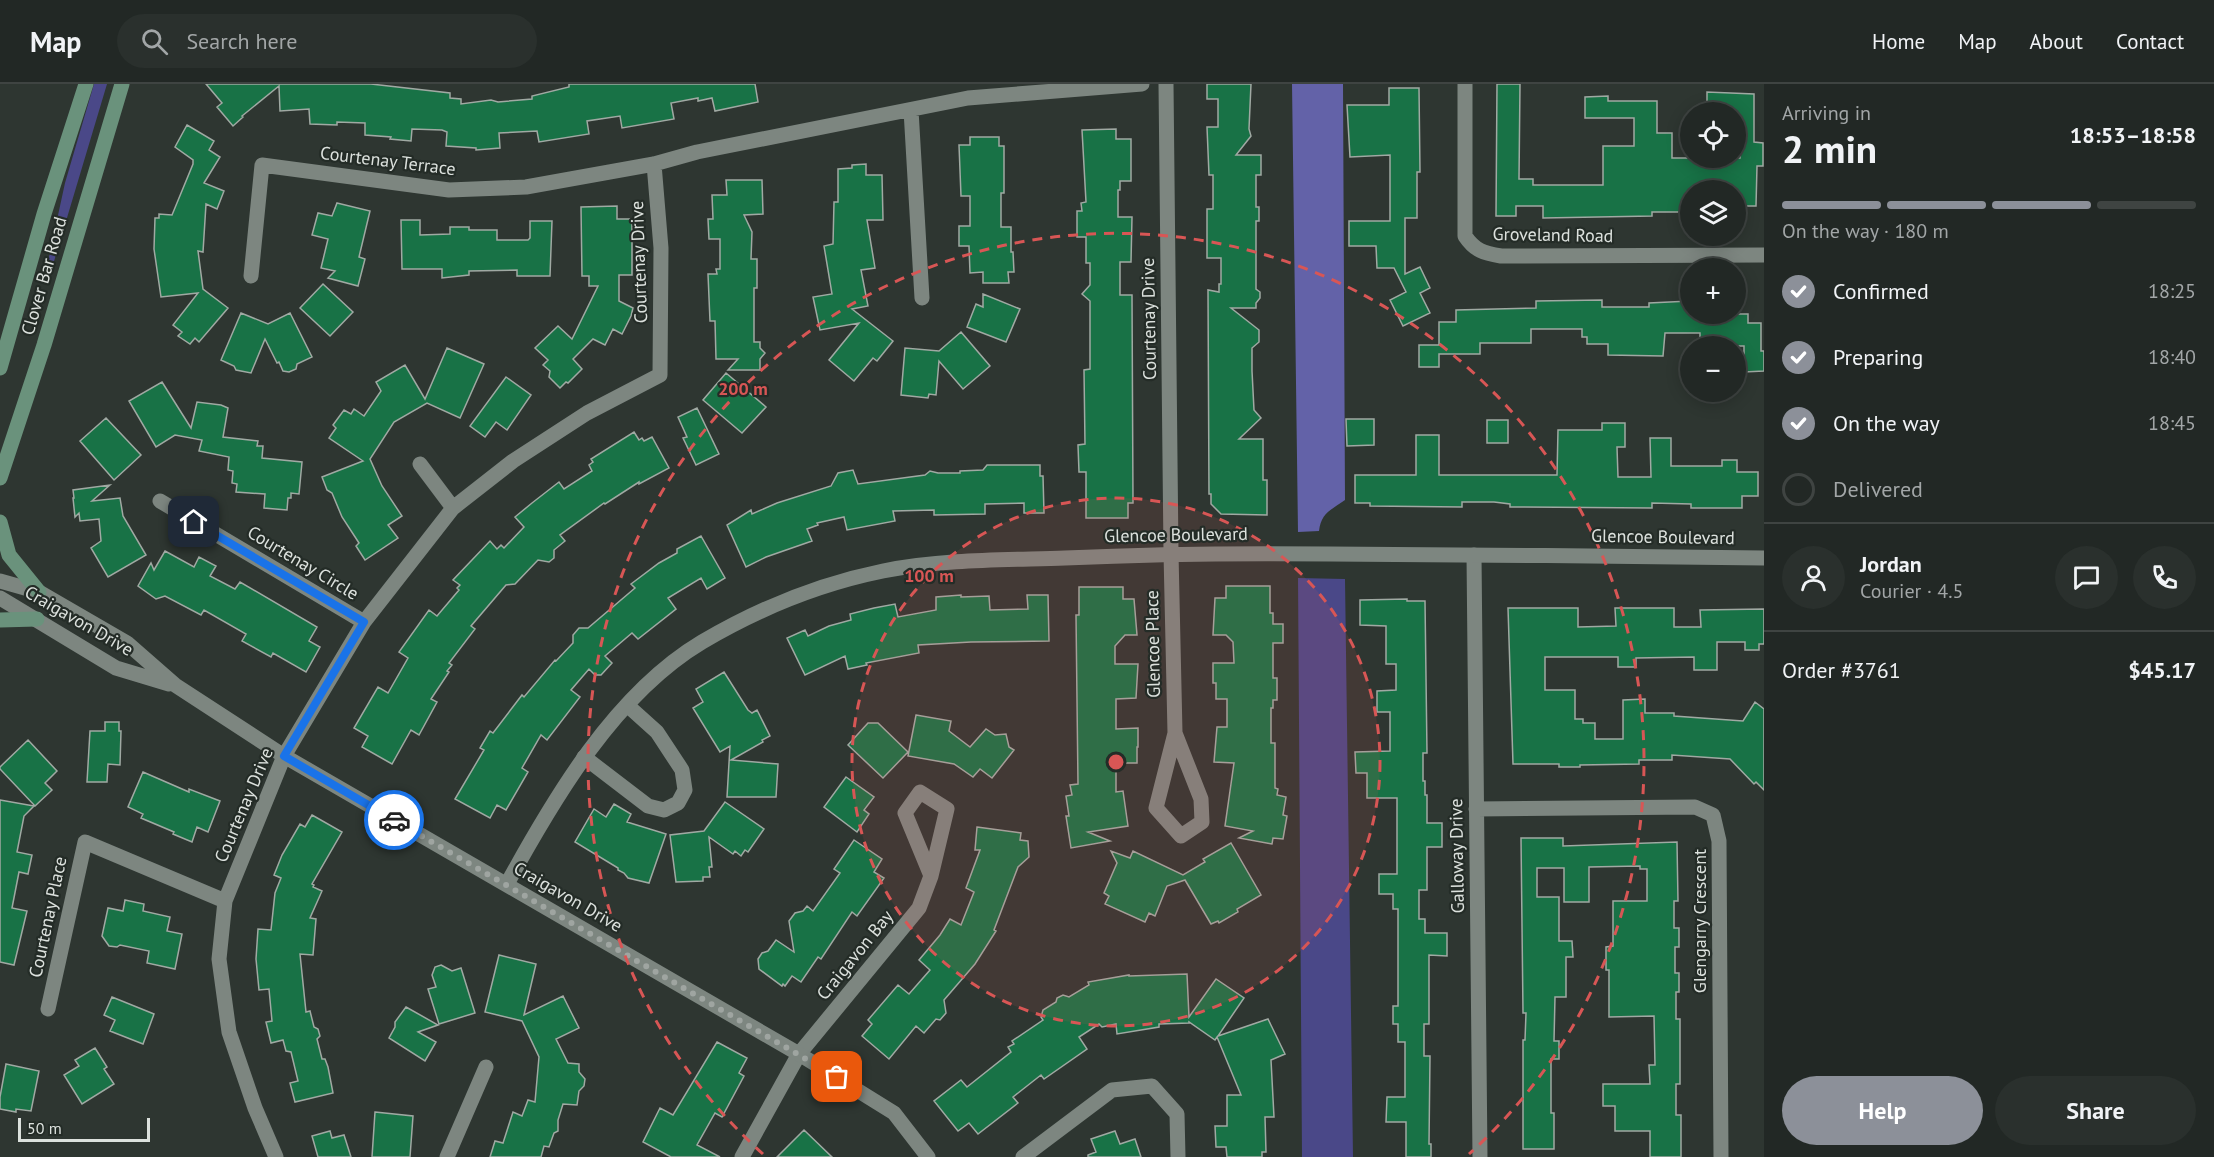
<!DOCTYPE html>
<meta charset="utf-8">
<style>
body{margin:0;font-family:"PT Sans",sans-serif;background:#2a302d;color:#f1f3f6;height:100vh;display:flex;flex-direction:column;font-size:22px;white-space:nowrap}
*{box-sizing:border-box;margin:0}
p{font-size:20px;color:#a2a6a7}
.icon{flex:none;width:33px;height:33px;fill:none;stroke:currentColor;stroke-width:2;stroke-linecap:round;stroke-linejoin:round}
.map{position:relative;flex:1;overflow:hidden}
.panel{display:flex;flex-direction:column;background:#222825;width:450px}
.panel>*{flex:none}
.fabs{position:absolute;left:1680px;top:18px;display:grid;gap:12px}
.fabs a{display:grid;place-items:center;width:66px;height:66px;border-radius:50%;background:#222825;box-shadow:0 3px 15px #0003,0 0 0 2px #3f4442;font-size:30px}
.scale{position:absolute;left:18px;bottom:15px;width:132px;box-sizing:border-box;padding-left:6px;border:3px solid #dce1dd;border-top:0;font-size:16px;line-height:21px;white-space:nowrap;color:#dce1dd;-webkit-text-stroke:4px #242c27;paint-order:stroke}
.pin{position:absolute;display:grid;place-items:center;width:51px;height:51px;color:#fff;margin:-26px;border-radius:12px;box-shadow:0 3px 9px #0006}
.courier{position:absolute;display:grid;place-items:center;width:60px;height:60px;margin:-30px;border:4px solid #1a73e8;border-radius:50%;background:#fff;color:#222;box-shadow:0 2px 8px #0007}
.head em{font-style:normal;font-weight:700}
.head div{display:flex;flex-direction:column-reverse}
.head{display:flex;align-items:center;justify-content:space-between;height:102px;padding:0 18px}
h1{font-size:39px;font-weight:700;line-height:45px}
.bar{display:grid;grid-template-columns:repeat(4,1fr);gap:9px 6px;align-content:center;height:72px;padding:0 18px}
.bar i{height:8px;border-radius:4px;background:#3f4442}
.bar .active{background:#8c9099}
.bar p{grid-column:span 4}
.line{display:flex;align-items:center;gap:15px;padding:0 18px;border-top:2px solid #3f4442}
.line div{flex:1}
.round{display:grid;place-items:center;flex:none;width:63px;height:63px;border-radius:32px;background:#2a302d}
ol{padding:0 18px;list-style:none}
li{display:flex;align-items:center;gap:18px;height:66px}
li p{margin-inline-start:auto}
li .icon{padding:6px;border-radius:50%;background:#8c9099;color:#fff;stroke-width:4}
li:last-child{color:#a2a6a7}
li i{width:33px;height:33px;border:3px solid #3f4442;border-radius:50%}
.action{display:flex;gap:12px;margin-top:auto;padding:12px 18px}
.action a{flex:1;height:69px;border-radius:36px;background:#8c9099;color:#fff;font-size:24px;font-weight:700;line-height:69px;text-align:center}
.action a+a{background:#2a302d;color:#f1f3f6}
header{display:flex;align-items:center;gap:36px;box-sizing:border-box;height:84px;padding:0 30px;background:#222825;border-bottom:2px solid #3f4442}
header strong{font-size:28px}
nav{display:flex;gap:33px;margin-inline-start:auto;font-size:21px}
.search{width:420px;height:54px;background:#2a302d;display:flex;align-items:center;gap:15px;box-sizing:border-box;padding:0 21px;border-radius:33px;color:#a2a6a7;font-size:22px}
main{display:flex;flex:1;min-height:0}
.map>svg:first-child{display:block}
.green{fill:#4a4888}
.forest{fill:#6362a8}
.building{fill:#187246;stroke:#a0a9a3;stroke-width:1.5}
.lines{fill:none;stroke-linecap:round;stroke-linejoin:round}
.minor{stroke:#7d8680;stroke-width:15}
.tertiary{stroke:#7d8680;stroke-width:15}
.secondary{stroke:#6a927c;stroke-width:15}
.done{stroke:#9fa5a1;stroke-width:6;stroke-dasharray:0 10.8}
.route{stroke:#1a73e8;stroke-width:8}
.ring{fill:none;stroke:#d85655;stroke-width:3;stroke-dasharray:10 8}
.labels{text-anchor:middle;stroke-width:4.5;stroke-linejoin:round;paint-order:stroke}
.street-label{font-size:18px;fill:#dce1dd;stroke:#242c27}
.centre{fill:#d85655;stroke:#242c27;stroke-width:3}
.ring-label{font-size:18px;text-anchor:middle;font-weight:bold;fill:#d85655;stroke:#242c27;stroke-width:4.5;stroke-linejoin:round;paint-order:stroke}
</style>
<header>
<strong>Map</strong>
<div class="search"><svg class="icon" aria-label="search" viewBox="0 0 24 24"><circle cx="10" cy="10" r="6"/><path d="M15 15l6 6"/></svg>Search here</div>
<nav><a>Home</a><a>Map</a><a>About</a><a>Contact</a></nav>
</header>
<main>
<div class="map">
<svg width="1764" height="1073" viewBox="0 0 1764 1073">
<rect width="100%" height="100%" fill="#2e3631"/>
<!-- green -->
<path class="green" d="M94 0H107L52 184 47 182 65 99Z
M1298 494 1345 495 1353 1073H1302Z"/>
<!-- forest -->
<path class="forest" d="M1292 0H1343L1345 416C1331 426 1321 429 1319 447L1298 448Z"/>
<!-- building -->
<path class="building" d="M206 0H371L450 9V14L461 15V20L491 16 498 18 532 15V12L569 3V0H755L758 18 715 27 712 14 698 17V14L671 19 674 35 622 44 620 32 587 37 589 50 539 58 537 47 499 49 500 64 476 66V64L446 62 447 48 442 46 412 45 411 57 390 55 391 53 365 51V39L337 38V41L310 40 309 25 280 27 279 2 242 32 243 33 233 42 217 23 222 19Z
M1207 0H1251L1249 45 1251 52 1236 71H1261V91H1256V123H1259V137H1256V205L1260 208V214L1256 219V224H1231L1259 246V258L1252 264V287L1254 326 1261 334 1239 355H1263V396H1267V431L1221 430 1211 420V410H1209L1208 206 1219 208V200H1221V174H1207V125H1213V91H1209L1207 43H1218V15H1207Z
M1497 0H1520L1519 95H1533V101H1603V62H1634V34H1585V13L1608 12V17H1657V49H1672V74H1740V35H1736V28H1707V8L1754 10V58L1763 59V82H1757L1756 122H1736V106H1690V128H1652V132L1543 134V122H1516V132H1496Z
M1389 4H1419L1420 88H1417V134H1405V190L1420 183 1430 204 1420 209 1430 229 1403 242 1390 216 1406 208 1394 184H1377L1376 162H1349V137H1390V71L1350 73 1347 21H1389Z
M187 41 214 57 209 66 220 73 204 99 224 107 217 125 206 120 203 168 198 167 203 205 228 224 199 258 195 254 190 260 178 252 182 248 173 241 198 209 161 213 154 165 155 134H159V130L172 131 193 80V76L175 63Z
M1116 45V55H1131V97H1120V106H1118V133H1132L1131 178H1120V211H1132L1133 419H1128V434H1086V388H1079L1078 361 1085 360 1084 286 1090 285V217L1082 210 1090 201V179H1086V153H1077V127H1082L1081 119 1086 118 1082 46Z
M970 53H999V62H1004V109H1001V143H1011V168H1013L1014 188H1008L1009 199H983V188L970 189 969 162H959V142H970V112H961L959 61H970Z
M866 80V91H882L883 136H867L875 184 861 186 868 222 852 225 893 257 877 277 873 274 854 297 829 276 859 239 820 246 813 213 832 210 824 162 833 160 834 118H838V85L852 84V81Z
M726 96H762L763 130 744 131 752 148 751 175H757V204H754V258H760V264L765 269 760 275V286H728L738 275H716L715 237H710L708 190H717L716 185H720V155H709L708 135H713L712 111H727Z
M337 119 370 127 359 173 365 175 358 202 328 194 335 187 321 184 328 155 312 151 318 129 332 132Z
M617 122V135H632V191H619V217L633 224 631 232 622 250 613 245 605 261 593 255 573 275 582 285 568 299 566 298 560 304 549 293 550 287 543 281 548 276 535 264 558 242 572 255 598 202H589V192H582L581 123Z
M401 136H420V151L450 150V143H469V146H497V156H528L530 154V137H552L550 192H517V186L469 187V191L442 194V185H402Z
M323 200 353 228 330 252 300 224Z
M983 210 1020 225 1006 258 967 243 976 220 983 223Z
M1602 216V223H1649V219L1690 217V230H1748V239H1761V267H1764V287L1744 288V262H1700V249H1665L1663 272 1608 271V260H1587V253H1582V245H1531V259H1480V270H1439V283H1419V261H1439V238H1456V226L1536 224V217Z
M241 229 268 240 290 229 312 273 297 280 296 285 289 288 283 287 279 278 277 279 265 255 251 289 236 286 234 282 221 276Z
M961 248 990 282 963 305 939 277 936 311 929 310 928 314 901 311 905 264 939 267Z
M447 264 484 280 460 334 427 319 394 338 370 375 382 402 402 432 388 441 398 454 365 476 356 462 359 459 342 433 332 409 327 406 322 393 363 377 329 354 336 344 333 341 344 326 351 330 354 325 364 332 381 307 376 298 405 281 425 315Z
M726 289 766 323 742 349 703 316Z
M506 293 531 311 507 346 496 338 485 353 470 342Z
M162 298 191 344 197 318 221 321 228 324 223 353 258 357 257 362H263L262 374 302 378 299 410 291 409V414H288L287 426 264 424 265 410 236 408 237 400 232 399 233 387 228 386 229 373 199 367 202 356 175 351 156 363 129 317Z
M697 324 719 370 696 381 683 354 687 353 678 333Z
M106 334 141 371 114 396 80 357Z
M1346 335H1374V361L1347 362Z
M1487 336H1508V359H1487Z
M1602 339H1625V363H1617L1618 393H1651L1650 354H1671V382H1722V376H1737V388H1758V412H1742V424H1691V420L1652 419V424L1510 423V420L1494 418H1462V423L1370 422V419H1355V391H1416V351H1439V391H1557L1558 346H1602Z
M634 348 639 356 642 354 644 357 652 353 669 384 639 400V398L605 420 604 419 560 451 565 457 554 466V474L549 478 538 476 515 500 506 501 471 542 475 545 449 579 452 581 447 587 449 588 431 615 437 618 419 651 411 646 392 680 362 663 368 652 354 644 378 603 388 609 408 574 399 568 429 526 437 532 459 506 457 504 460 501 453 496 490 457 497 465 501 461 504 464 524 443 515 433 532 419 559 398 564 405 592 387 589 381 593 378 591 375Z
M987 381H1040V392H1043L1044 429H1024V419L985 420V430L934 431V426L893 427 895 437 847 446 844 433 817 439 818 441 807 445 812 457 766 473 746 483 727 441 751 426 752 430 777 419 831 402 838 389 853 386 858 400 925 391 930 387 938 389H960V387L983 386Z
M110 401 92 417 120 414 123 432 146 471 108 493 91 464 101 457 99 435 80 437 79 429 75 433 73 414H74L73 406Z
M701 452 725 494 707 505 701 494 668 514 676 525 638 555 632 549 605 572 612 579 601 591H595L589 585 571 606 580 613 547 656 541 651 522 684 528 688 506 726 497 721 490 734 455 715 484 666 480 664 490 647 493 649 522 611 524 613 555 576 556 577 573 559V551L579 544H588L635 504 631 500 659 479 677 469V465Z
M165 467 194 483 199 473 216 482 210 492 235 505 240 498 317 543 309 557 320 563 306 588 273 569 271 573 242 557 246 550 204 526 201 531 165 512 156 515 138 502 151 479 154 486Z
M1226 502H1270V529H1273V540H1283V559H1273V594H1277V616H1273V624H1271V659H1275V704L1278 705 1277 711 1286 713 1283 731 1287 732 1283 755 1273 754 1272 760 1239 754 1253 747 1225 742 1234 679 1214 678 1217 643H1227V615H1216V599H1213V579H1234L1233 558 1226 551H1213L1215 514H1226Z
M1079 503H1123V515H1134L1137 551H1125L1115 562V580H1138L1136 614 1116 615V645L1138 644V663H1137V679H1116V708L1123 707 1128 742 1088 748 1110 757 1071 764 1066 732H1069L1066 712 1072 711 1070 701 1078 700 1076 531H1079Z
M961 511V513L989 512 990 526 1028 525 1027 511H1048L1049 557 971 558 918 561 919 569 866 579 867 581 848 585 845 572 805 591 787 554 805 546 808 552 829 542 851 536 850 530 874 524 895 520 898 533 936 526V513Z
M1407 515V517H1425L1427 669H1423V697H1425V711H1427V739H1442V763H1427V806H1419V835H1425V849H1447V872L1429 871V940H1424V972H1430L1429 1060H1431V1073H1406V1038H1386L1387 1013H1405V958H1398V940H1393V922H1398V825H1393V810H1379V790H1397V714H1367V689H1356L1355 668 1390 667V628H1377V607L1396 606V580H1386V542L1360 541V516Z
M1508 524H1578V543L1616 542 1615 524H1674V543H1701L1700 526 1764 525V560H1759V566H1745V558H1717V586H1694V573L1636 574V583H1618V573H1545V606H1575V635H1583V639H1595V655H1623V616L1645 615V629H1674V632L1743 637 1755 618 1764 625V706L1756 698 1754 700 1730 675 1672 671V676H1639V680L1580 681V683H1559V680H1513Z
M724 588 748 626 752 629 757 626 770 652 762 656 763 658 731 676 778 680 776 713H727L730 662 720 668 693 624 703 618 696 605Z
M916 631 951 637 949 647 970 663 986 645 995 651 1006 650 1009 663 1014 666 992 694 980 685 973 693 954 680 908 672Z
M105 638H119V647H121L120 681 108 680 107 698H87L90 647H105Z
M868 639H878L908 668 883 694 848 661Z
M28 656 57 687 45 699 52 706 35 722 0 685V683Z
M143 688 189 708V705L220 717 208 748 197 743 192 758 173 750 174 748 141 734 143 730 128 723Z
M846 693 874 713 864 726 869 730 857 748 824 723Z
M0 716 34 722 24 732 17 768 32 771 28 790 19 788 12 824 27 827 14 881 0 878Z
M725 718 764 745 748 768 745 766 741 772 735 767 733 770 709 753 712 783H709L710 793H703V797L676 798 670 751 704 747Z
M614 720 631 730 627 738 666 750 649 799 628 794 624 789 618 786V784L575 758 594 725 606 733Z
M312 731 342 748 312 800 314 801 313 803 322 807 310 834 316 835 313 871 300 870 306 928 310 927 314 943 318 945 320 952 317 955 322 975H325L328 983 333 1009 295 1018 290 999 298 997 291 968 286 967 283 956 271 959 266 938 272 937 269 905 259 906 256 875 258 845 271 846 275 809 281 794 274 791 282 771 300 740 305 743Z
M977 743 1021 749 1020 756 1028 757 1029 773 1018 783 994 846 996 847 975 880 944 916 946 929 940 936 936 935 924 949 916 942 889 975 862 952 872 940 868 936 898 901 909 910 930 886 919 876 940 851 950 835 961 841 974 808 966 804 980 766H975Z
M1521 754H1563V762L1677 758 1678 817H1674V844H1679V863H1675V889H1679V908H1676V935H1680V1000H1676V1031H1681V1073H1650V1047H1615V1022H1603V1000H1650L1649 981H1655L1654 932 1609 933V886H1606V863L1613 862V817H1647V785H1640V782L1589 783V818H1564V784H1537V813H1559V857H1572L1573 873H1566V913H1555L1554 957H1559V975H1551V1029H1554V1065H1523V956H1525L1526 929H1523Z
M854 756 882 775 874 788 884 794 857 832 852 828 821 875 818 873 801 898 792 892 785 902 783 900 782 902 759 885 758 875 762 869 768 867 776 856 794 868 789 837 795 829 803 827 807 822 813 827 840 789 834 785Z
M1231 759 1261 811 1237 825 1238 828 1219 839 1218 837 1211 840 1185 796 1167 802 1155 832 1149 829 1145 838 1105 820 1109 812 1104 809 1117 779 1111 767 1130 774 1133 767 1183 791 1205 778 1203 775Z
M125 816 144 820 143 827 170 833 167 847 182 850 175 885 147 879 149 867 120 861 117 863 109 862 102 852 108 824 123 827Z
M499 871 536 880 524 931 563 912 579 944 556 955 568 979 579 980V988L585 995 584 1002 579 1007 577 1021 563 1020 558 1036V1047L554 1049 549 1063 544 1062 541 1073H490L495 1057 503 1059 513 1028 522 1032 528 1016 535 1018 539 973 522 937 485 928Z
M441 881 452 887 461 884 475 929 439 940 428 905 436 903 432 891 435 883Z
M1187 890 1189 933 1216 895 1244 914 1218 952 1268 935 1285 970 1271 976 1274 1033H1265L1266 1068H1262V1073H1227L1226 1063H1216L1215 1042H1227V1011H1241L1217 953 1215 956 1189 938V939L1159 940V943L1117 950 1116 940 1102 943 1099 940 1079 953 1087 965 1044 995 1041 991 1013 1013 1018 1019 978 1050 969 1039 958 1047 934 1017 961 996 967 1003 1011 968 1008 963 1014 960 1012 957 1043 936 1041 933 1043 926 1056 918 1057 914 1063 911 1069 913 1089 901 1088 898 1129 891V892Z
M112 913 154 930 143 960 110 947 115 936 104 931Z
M406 923 438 941 418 948 436 958 425 977 389 954 395 943V938Z
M717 958 747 974 739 989 744 992 722 1033 715 1029 697 1061 720 1073H671L643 1058 660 1024 673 1031Z
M95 964 107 983 104 985 114 1000 82 1020 64 991 79 982 75 976Z
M6 980 39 987 31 1027 16 1025V1028L0 1025V1013Z
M375 1028 413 1032 410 1073H372Z
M804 1046 832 1073H777Z
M330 1047 332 1054 344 1051 351 1073H318L312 1052Z
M1115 1047 1120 1060 1135 1055 1141 1073H1088V1071L1096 1068 1091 1055Z"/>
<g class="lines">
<!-- minor -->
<path class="minor" d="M1166 0 1171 469 1175 649 1156 724 1181 752 1202 738 1201 715 1175 649
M1465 0V152C1475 167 1484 169 1501 172L1764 171
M911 26 922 214
M251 192 262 81 449 106 526 103 654 80 697 68 968 14 1142 0
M420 380 453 424
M160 417 364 538
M1474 471 1480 1073
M584 673 648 722 664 726 678 719 685 706 682 686 657 648 627 621
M1476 725 1695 723 1713 731 1719 757 1721 1073
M48 925 85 758 225 817
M276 1073 255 1024 229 948 219 875 225 817 284 672 364 538 453 424 513 377 587 329 660 291 661 164 654 80
M447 1073 486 983
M742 1073 799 970 919 824 931 792 947 725 920 708 905 729 931 792
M1023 1073 1112 1006 1152 1002 1177 1030 1178 1073"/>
<!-- tertiary -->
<path class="tertiary" d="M0 497 39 508 127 559 175 601 284 672 799 970 894 1029 928 1073
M0 514 116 584 169 600
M507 800C554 714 615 610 702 558 758 525 819 500 883 487 942 475 1005 476 1065 474 1153 470 1241 469 1330 470 1475 471 1619 472 1764 474"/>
<!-- secondary -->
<path class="secondary" d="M0 284 44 130 86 0
M0 394 44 261 122 0
M0 438 9 471 39 508
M0 536 37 535"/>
</g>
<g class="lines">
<!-- done -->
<path class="done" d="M394 736 837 993"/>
<!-- route -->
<path class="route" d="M194 438 364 538 284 672 394 736"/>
</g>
<!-- distance rings -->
<circle cx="1116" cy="678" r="264" fill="#d85655" fill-opacity=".12"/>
<g class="ring">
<circle cx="1116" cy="678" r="264"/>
<path d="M763 1070A528 528 0 1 1 1469 1070"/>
</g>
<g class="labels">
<!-- street labels -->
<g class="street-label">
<text transform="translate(388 77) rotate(7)" y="6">Courtenay Terrace</text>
<text transform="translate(1553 151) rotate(1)" y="6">Groveland Road</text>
<text transform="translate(639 178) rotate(-92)" y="6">Courtenay Drive</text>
<text transform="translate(44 192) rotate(-74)" y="6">Clover Bar Road</text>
<text transform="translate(1149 235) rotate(-91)" y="6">Courtenay Drive</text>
<text transform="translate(1176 451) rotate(-1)" y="6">Glencoe Boulevard</text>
<text transform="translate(1663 453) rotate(1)" y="6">Glencoe Boulevard</text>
<text transform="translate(303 479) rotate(31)" y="6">Courtenay Circle</text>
<text transform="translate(79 537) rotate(30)" y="6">Craigavon Drive</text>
<text transform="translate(1153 560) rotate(-91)" y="6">Glencoe Place</text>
<text transform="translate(244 721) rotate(-67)" y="6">Courtenay Drive</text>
<text transform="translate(1457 772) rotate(-91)" y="6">Galloway Drive</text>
<text transform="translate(568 813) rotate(30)" y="6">Craigavon Drive</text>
<text transform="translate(48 833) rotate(-78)" y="6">Courtenay Place</text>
<text transform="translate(1700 837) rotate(-90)" y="6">Glengarry Crescent</text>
<text transform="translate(855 871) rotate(-51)" y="6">Craigavon Bay</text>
</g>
</g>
<circle cx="1116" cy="678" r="9" class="centre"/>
<g class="ring-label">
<text x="743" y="311">200 m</text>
<text x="929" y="498">100 m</text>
</g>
</svg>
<div class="fabs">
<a><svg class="icon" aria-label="locate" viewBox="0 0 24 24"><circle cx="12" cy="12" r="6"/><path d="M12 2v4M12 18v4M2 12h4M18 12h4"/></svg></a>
<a><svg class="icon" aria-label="layers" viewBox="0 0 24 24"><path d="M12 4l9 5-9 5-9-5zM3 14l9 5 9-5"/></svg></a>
<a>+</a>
<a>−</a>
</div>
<div class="scale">50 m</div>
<div class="pin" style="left:837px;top:993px;background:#ea580c"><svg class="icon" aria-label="bag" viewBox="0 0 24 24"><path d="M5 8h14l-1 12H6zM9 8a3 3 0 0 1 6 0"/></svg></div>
<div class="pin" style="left:194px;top:438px;background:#1f2937"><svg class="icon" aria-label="home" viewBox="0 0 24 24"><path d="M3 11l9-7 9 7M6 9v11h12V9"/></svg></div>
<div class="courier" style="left:394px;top:736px"><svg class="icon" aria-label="car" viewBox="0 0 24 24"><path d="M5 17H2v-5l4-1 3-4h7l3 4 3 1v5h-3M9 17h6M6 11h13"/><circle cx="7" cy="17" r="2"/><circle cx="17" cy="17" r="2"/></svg></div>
</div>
<section class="panel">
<div class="head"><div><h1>2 min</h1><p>Arriving in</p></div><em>18:53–18:58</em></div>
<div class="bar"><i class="active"></i><i class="active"></i><i class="active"></i><i></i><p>On the way · 180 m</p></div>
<ol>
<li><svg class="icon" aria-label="check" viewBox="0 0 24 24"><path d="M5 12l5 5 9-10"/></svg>Confirmed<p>18:25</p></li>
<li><svg class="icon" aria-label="check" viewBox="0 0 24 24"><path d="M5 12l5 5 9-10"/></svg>Preparing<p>18:40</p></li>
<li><svg class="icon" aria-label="check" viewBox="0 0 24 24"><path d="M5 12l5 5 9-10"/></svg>On the way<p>18:45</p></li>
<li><i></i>Delivered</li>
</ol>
<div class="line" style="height:108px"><a class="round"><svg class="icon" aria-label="person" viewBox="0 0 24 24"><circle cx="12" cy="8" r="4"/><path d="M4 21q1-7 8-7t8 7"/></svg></a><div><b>Jordan</b><p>Courier · 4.5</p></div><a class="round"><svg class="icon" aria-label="chat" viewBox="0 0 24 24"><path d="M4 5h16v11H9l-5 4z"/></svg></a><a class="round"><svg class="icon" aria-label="phone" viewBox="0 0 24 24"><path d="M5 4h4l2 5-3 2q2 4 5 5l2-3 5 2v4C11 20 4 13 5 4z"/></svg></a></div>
<div class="line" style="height:78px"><div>Order #3761</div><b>$45.17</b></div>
<div class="action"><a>Help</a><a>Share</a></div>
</section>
</main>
